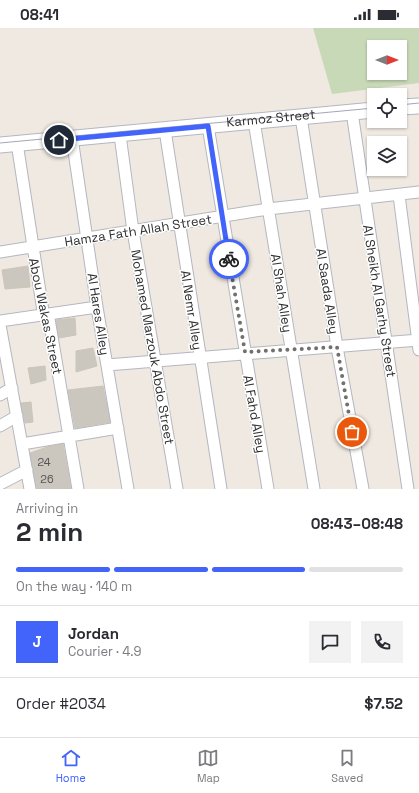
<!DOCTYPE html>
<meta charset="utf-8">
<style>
body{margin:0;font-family:"Space Grotesk",sans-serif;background:#f2f2f3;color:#2b2b33;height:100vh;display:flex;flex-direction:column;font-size:15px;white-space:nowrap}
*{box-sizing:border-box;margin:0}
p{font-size:13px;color:#7c7c81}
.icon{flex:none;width:22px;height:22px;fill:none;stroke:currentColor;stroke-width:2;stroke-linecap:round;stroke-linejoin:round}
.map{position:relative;height:461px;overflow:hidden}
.side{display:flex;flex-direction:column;background:#fff;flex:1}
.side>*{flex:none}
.needle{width:26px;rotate:90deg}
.controls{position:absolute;left:367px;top:12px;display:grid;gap:8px}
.controls a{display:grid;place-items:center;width:40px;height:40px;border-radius:0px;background:#fff;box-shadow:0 1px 3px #0004;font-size:20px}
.pin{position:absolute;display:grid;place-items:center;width:34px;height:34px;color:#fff;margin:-17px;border:2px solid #fff;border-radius:50%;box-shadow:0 1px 4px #0007}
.courier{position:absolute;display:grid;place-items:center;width:40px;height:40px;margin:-20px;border:3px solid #4264fb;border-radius:50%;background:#fff;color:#222;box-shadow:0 1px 5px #0007}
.overview em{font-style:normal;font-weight:600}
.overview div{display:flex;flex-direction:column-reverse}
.overview{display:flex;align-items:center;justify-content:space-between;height:68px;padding:0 16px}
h1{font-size:26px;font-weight:600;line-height:30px}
.bar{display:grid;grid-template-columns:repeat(4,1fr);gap:6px 4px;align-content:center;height:48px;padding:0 16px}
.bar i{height:5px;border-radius:3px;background:#e1e1e2}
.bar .current{background:#4264fb}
.bar p{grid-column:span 4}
.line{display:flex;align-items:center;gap:10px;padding:0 16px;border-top:1px solid #e1e1e2}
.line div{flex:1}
.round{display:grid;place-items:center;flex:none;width:42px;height:42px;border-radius:0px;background:#f2f2f3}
.status{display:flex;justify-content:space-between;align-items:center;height:28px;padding:0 20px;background:#fff;direction:ltr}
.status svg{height:11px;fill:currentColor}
.tabs{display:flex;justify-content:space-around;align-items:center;height:56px;border-top:1px solid #e1e1e2;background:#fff;font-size:11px;color:#7c7c81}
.tabs a{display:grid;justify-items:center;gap:2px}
.tabs .current{color:#4264fb}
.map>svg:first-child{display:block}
.cemetery{fill:#c8d9b8;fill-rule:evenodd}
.building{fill:#cbc7bf;stroke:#cbc5ba}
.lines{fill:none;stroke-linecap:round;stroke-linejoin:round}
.minor-casing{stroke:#b4b7c1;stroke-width:13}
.secondary-casing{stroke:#b4b7c1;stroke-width:17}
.minor{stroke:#fff;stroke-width:11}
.secondary{stroke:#fff;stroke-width:15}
.tram{stroke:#a3a6b8;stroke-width:1}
.done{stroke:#726f6d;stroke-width:4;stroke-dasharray:0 7.2}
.route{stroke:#4264fb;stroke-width:5}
.labels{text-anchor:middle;stroke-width:3;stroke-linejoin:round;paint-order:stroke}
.number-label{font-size:11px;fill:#555452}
.street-label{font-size:13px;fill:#2e2e2e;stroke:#fff}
</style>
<div class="status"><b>08:41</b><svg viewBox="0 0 49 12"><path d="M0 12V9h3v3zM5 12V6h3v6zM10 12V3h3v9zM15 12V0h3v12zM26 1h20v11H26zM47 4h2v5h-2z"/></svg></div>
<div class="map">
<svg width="419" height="461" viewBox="0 0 419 461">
<rect width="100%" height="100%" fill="#efe9e1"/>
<!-- cemetery -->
<path class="cemetery" d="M313 0H419V55L332 66ZM374 19H400V45H374Z"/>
<!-- building -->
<path class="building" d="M28 238 30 259 5 261 2 242Z
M75 290 76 307 59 310 56 292Z
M93 320 97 338 76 344V323Z
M45 338 46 352 31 356 28 340Z
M103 358 110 394 75 400 68 362Z
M31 374 33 394 25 395 21 375Z
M63 416 71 461H37L30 425 47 419Z"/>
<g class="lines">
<defs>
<path id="minor" d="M352 84 408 461
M301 89 337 319 363 461
M254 93 314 461
M208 98 268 461
M165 102 221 461
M120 107 133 203 177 461
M72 110 97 279 128 461
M17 115 43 283 49 291 78 461
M399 167 419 322
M0 224 268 181 419 164
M0 293 97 279
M0 297 30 461
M107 337 419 312
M0 367 12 360
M0 398 17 388
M22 416 118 400
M0 456 27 442"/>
<path id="secondary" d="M400 79 419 78
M0 117 374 82"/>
</defs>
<!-- minor casing -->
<use href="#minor" class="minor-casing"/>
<!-- secondary casing -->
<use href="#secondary" class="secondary-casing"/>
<!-- minor -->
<use href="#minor" class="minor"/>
<!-- secondary -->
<use href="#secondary" class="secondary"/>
<!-- tram -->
<g class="tram">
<path d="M400 77 419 75"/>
<path id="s1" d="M0 115 374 80"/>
</g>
</g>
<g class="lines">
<!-- done -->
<path class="done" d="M229 231 245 324 337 319 352 404"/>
<!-- route -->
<path class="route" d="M59 112 208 98 229 231"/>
</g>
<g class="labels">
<!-- number labels -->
<g class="number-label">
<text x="44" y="438">24</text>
<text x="47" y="455">26</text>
</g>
<!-- street labels -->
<g class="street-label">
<text dy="5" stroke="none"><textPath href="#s1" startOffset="272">Karmoz Street</textPath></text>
<text transform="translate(138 202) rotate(-9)" y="5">Hamza Fath Allah Street</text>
<text transform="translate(328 263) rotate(81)" y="5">Al Saada Alley</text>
<text transform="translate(282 265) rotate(81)" y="5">Al Shah Alley</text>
<text transform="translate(380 273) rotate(81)" y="5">Al Sheikh Al Garhy Street</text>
<text transform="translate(192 282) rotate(81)" y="5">Al Nemr Alley</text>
<text transform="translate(99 286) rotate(81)" y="5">Al Hares Alley</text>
<text transform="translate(46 288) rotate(78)" y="5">Abou Wakas Street</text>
<text transform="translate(153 319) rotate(80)" y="5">Mohamed Marzouk Abdo Street</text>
<text transform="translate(255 386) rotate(80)" y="5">Al Fahd Alley</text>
</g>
</g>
</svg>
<div class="controls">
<a><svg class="needle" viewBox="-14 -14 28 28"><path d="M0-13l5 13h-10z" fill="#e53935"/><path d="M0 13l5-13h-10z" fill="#7c7c81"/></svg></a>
<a><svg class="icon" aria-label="locate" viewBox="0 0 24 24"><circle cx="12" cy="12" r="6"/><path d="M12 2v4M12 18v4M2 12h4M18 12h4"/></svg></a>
<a><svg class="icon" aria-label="layers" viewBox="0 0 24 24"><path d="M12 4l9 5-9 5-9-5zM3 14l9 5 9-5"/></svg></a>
</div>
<div class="pin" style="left:352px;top:404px;background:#ea580c"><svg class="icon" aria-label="bag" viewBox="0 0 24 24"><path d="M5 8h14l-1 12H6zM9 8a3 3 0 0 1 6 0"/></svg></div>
<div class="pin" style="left:59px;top:112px;background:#1f2937"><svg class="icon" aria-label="home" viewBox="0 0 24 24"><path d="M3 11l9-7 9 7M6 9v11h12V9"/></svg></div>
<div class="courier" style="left:229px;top:231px"><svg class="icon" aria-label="bike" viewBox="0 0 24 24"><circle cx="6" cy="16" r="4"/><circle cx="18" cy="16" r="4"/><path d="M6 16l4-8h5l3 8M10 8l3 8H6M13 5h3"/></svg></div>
</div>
<section class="side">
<div class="overview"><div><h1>2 min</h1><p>Arriving in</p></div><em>08:43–08:48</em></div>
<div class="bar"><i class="current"></i><i class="current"></i><i class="current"></i><i></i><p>On the way · 140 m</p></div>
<div class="line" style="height:72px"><b class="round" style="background:#4264fb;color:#fff">J</b><div><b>Jordan</b><p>Courier · 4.9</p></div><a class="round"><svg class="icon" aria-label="chat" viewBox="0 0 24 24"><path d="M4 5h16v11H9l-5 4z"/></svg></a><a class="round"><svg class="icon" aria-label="phone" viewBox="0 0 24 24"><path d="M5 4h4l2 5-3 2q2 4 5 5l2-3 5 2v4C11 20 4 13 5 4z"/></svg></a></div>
<div class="line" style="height:52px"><div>Order #2034</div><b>$7.52</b></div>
</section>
<nav class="tabs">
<a class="current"><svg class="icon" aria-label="home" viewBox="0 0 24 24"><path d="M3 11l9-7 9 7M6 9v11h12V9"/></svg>Home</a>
<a><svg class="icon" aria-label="map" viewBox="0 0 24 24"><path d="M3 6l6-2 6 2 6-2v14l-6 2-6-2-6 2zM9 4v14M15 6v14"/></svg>Map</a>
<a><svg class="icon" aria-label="saved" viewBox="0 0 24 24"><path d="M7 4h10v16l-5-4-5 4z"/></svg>Saved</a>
</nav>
